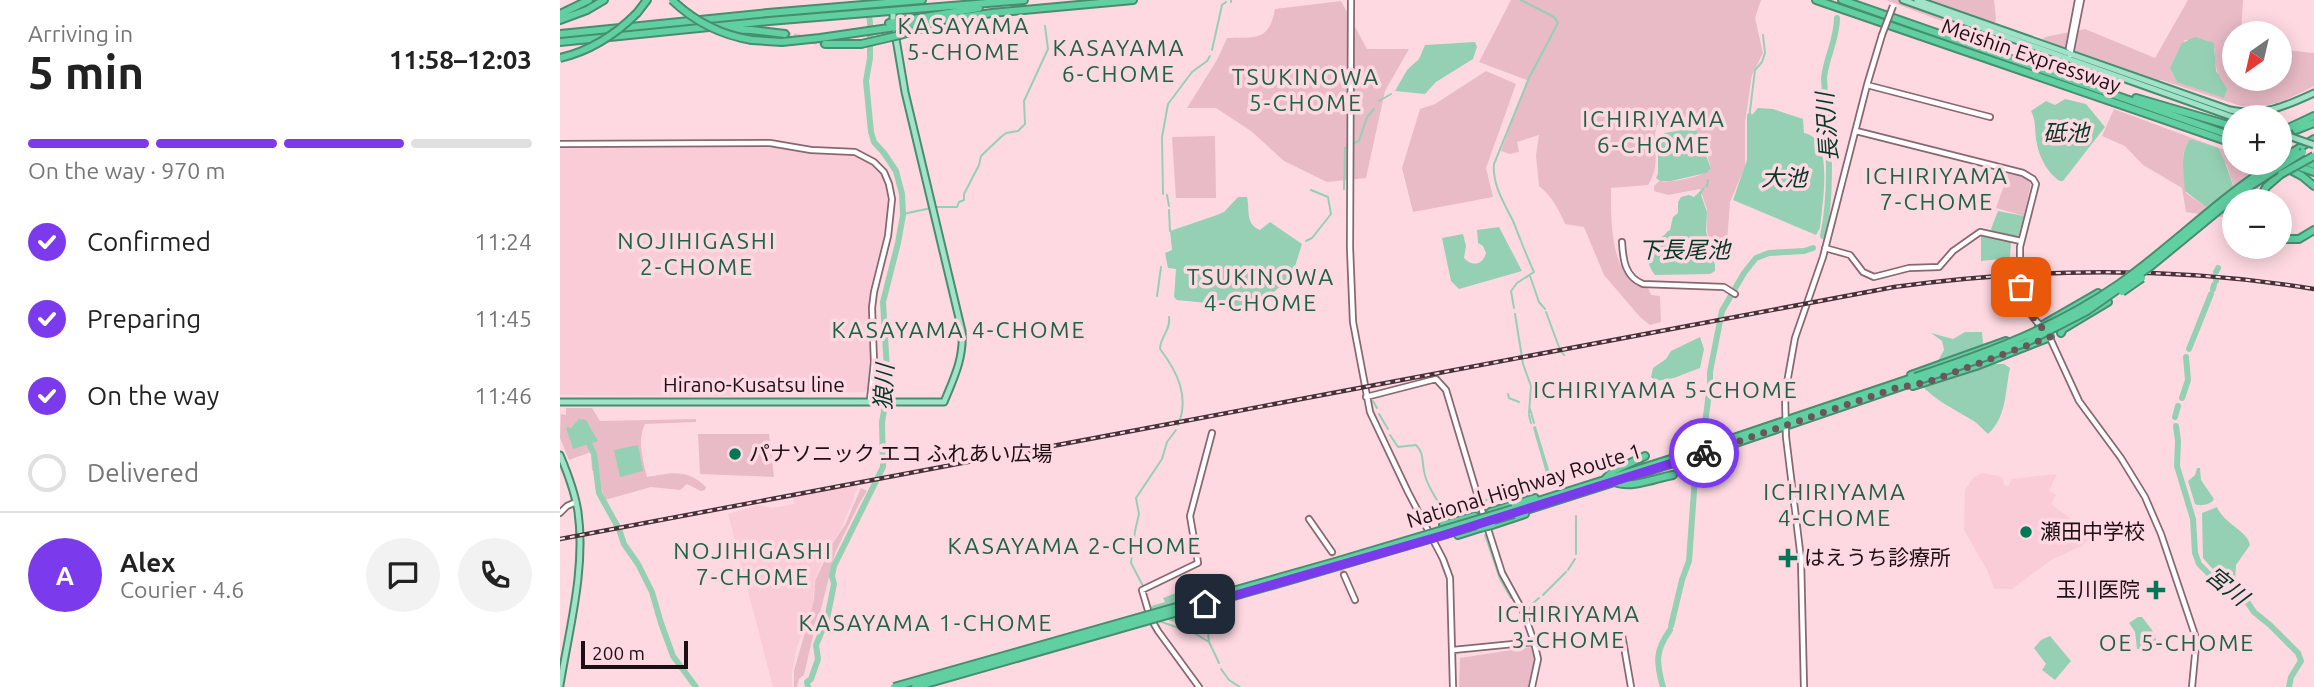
<!DOCTYPE html>
<meta charset="utf-8">
<style>
body{margin:0;font-family:Ubuntu,"Noto Sans JP",sans-serif;background:#f2f2f2;color:#222;height:100vh;display:flex;flex-direction:column;font-size:26px;white-space:nowrap}
*{box-sizing:border-box;margin:0}
p{font-size:23px;color:#767676}
.icon{flex:none;width:38px;height:38px;fill:none;stroke:currentColor;stroke-width:2;stroke-linecap:round;stroke-linejoin:round}
.map{position:relative;flex:1;overflow:hidden}
.drawer{display:flex;flex-direction:column;background:#fff;width:560px}
.drawer>*{flex:none}
.needle{width:46px;rotate:214deg}
.fabs{position:absolute;left:1662px;top:21px;display:grid;gap:14px}
.fabs a{display:grid;place-items:center;width:70px;height:70px;border-radius:50%;background:#fff;box-shadow:0 4px 18px #0003;font-size:35px}
.scale{position:absolute;left:21px;bottom:18px;width:107px;box-sizing:border-box;padding-left:7px;border:4px solid #1d1014;border-top:0;font-size:19px;line-height:24px;white-space:nowrap;color:#1d1014;-webkit-text-stroke:5px #ffd9e2;paint-order:stroke}
.pin{position:absolute;display:grid;place-items:center;width:60px;height:60px;color:#fff;margin:-30px;border-radius:14px;box-shadow:0 4px 10px #0006}
.courier{position:absolute;display:grid;place-items:center;width:70px;height:70px;margin:-35px;border:5px solid #7c3aed;border-radius:50%;background:#fff;color:#222;box-shadow:0 2px 9px #0007}
.head em{font-style:normal;font-weight:700}
.head div{display:flex;flex-direction:column-reverse}
.head{display:flex;align-items:center;justify-content:space-between;height:119px;padding:0 28px}
h1{font-size:46px;font-weight:700;line-height:52px}
.bar{display:grid;grid-template-columns:repeat(4,1fr);gap:10px 7px;align-content:center;height:84px;padding:0 28px}
.bar i{height:9px;border-radius:5px;background:#e0e0e0}
.bar .selected{background:#7c3aed}
.bar p{grid-column:span 4}
.line{display:flex;align-items:center;gap:18px;padding:0 28px;border-top:2px solid #e0e0e0}
.line div{flex:1}
.round{display:grid;place-items:center;flex:none;width:74px;height:74px;border-radius:37px;background:#f2f2f2}
ol{padding:0 28px;list-style:none}
li{display:flex;align-items:center;gap:21px;height:77px}
li p{margin-inline-start:auto}
li .icon{padding:7px;border-radius:50%;background:#7c3aed;color:#fff;stroke-width:4}
li:last-child{color:#767676}
li i{width:38px;height:38px;border:4px solid #e0e0e0;border-radius:50%}
main{display:flex;flex:1;min-height:0}
.map>svg:first-child{display:block}
.built{fill:#faccd7}
.green{fill:#e9bbc6;fill-rule:evenodd}
.water{fill:#95d0b5}
.lines{fill:none;stroke-linecap:round;stroke-linejoin:round}
.stream{stroke:#95d0b5;stroke-width:2}
.river{stroke:#95d0b5;stroke-width:6}
.secondary-tunnel{stroke:#ddbbc3;stroke-width:4.5;stroke-dasharray:4.5 2;stroke-linecap:butt}
.highway-tunnel{stroke:#ddbbc3;stroke-width:6;stroke-dasharray:6 3;stroke-linecap:butt}
.secondary-casing{stroke:#88686f;stroke-width:8}
.primary-casing{stroke:#498d71;stroke-width:9}
.highway-casing{stroke:#498d71;stroke-width:10}
.secondary{stroke:#fff;stroke-width:4.5}
.primary{stroke:#a0e3c8;stroke-width:5}
.highway{stroke:#60d0a3;stroke-width:6}
.rail-casing{stroke:#443237;stroke-width:4.5}
.rail{stroke:#ffd9e2;stroke-width:2;stroke-dasharray:5;stroke-linecap:butt}
.secondary-bridge-casing{stroke:#88686f;stroke-width:8;stroke-linecap:butt}
.primary-bridge-casing{stroke:#498d71;stroke-width:9;stroke-linecap:butt}
.highway-bridge-casing{stroke:#498d71;stroke-width:10;stroke-linecap:butt}
.secondary-bridge{stroke:#fff;stroke-width:4.5}
.primary-bridge{stroke:#a0e3c8;stroke-width:5}
.highway-bridge{stroke:#60d0a3;stroke-width:6}
.done{stroke:#6c565c;stroke-width:7;stroke-dasharray:0 12.6}
.route{stroke:#7c3aed;stroke-width:9}
.poi-dot{fill:#007855;stroke:#ffd9e2;stroke-width:2.5}
.labels{text-anchor:middle;stroke-width:7;stroke-linejoin:round;paint-order:stroke}
.street-label{font-size:21px;fill:#1d1014;stroke:#ffd9e2}
.poi-label{font-size:21px;fill:#1d1014;stroke:#ffd9e2;text-anchor:start}
.neighbourhood-label{font-size:23px;letter-spacing:2px;fill:#1e6248;stroke:#ffd9e2}
.water-label{font-size:23px;font-style:italic;fill:#053827;stroke:#ffd9e2}
</style>
<main>
<section class="drawer">
<div class="head"><div><h1>5 min</h1><p>Arriving in</p></div><em>11:58–12:03</em></div>
<div class="bar"><i class="selected"></i><i class="selected"></i><i class="selected"></i><i></i><p>On the way · 970 m</p></div>
<ol>
<li><svg class="icon" aria-label="check" viewBox="0 0 24 24"><path d="M5 12l5 5 9-10"/></svg>Confirmed<p>11:24</p></li>
<li><svg class="icon" aria-label="check" viewBox="0 0 24 24"><path d="M5 12l5 5 9-10"/></svg>Preparing<p>11:45</p></li>
<li><svg class="icon" aria-label="check" viewBox="0 0 24 24"><path d="M5 12l5 5 9-10"/></svg>On the way<p>11:46</p></li>
<li><i></i>Delivered</li>
</ol>
<div class="line" style="height:126px"><b class="round" style="background:#7c3aed;color:#fff">A</b><div><b>Alex</b><p>Courier · 4.6</p></div><a class="round"><svg class="icon" aria-label="chat" viewBox="0 0 24 24"><path d="M4 5h16v11H9l-5 4z"/></svg></a><a class="round"><svg class="icon" aria-label="phone" viewBox="0 0 24 24"><path d="M5 4h4l2 5-3 2q2 4 5 5l2-3 5 2v4C11 20 4 13 5 4z"/></svg></a></div>
</section>
<div class="map">
<svg width="1754" height="687" viewBox="0 0 1754 687">
<rect width="100%" height="100%" fill="#ffd9e2"/>
<!-- built -->
<path class="built" d="M0 147H213L243 153 294 156 308 162 320 173 326 185 329 213 309 295 310 366 308 387 305 392 157 396 0 395Z
M1422 473 1439 476 1443 479 1444 485 1448 486 1452 479 1497 474 1489 491 1496 495 1491 504 1533 536 1522 546 1491 560 1452 589H1434L1428 572 1404 530 1405 490 1413 478Z
M299 484 281 530 269 546 254 582 253 605 236 650 232 672V687H213L168 514 198 505 212 508 234 504 233 497Z"/>
<!-- green -->
<path class="green" d="M951 0H1201L1195 18 1203 53 1192 75 1185 122V167L1170 202 1166 255 1151 258V243L1147 232V209L1140 189 1108 195 1094 191V186L1099 181C1111 183 1143 177 1151 169L1147 153 1131 116 1097 125C1090 149 1103 161 1088 185L1051 188C1051 218 1049 282 1088 288L1091 295 1100 296 1101 322 1090 325 1080 317 1044 275 1024 227 1005 224C999 210 992 196 979 186L976 155 979 135 957 142 959 152 950 154 941 151 967 80 919 62Z
M1326 0H1434L1436 19 1429 39Z
M1628 0H1683L1681 33H1675V79H1720V50C1732 50 1742 52 1754 53V86C1730 99 1709 109 1681 106L1601 80 1565 83 1470 54 1485 37 1525 29 1595 58ZM1625 40 1649 42 1655 49V62L1658 75 1617 82 1610 68Z
M781 1 807 49H849L825 91 806 178 767 182 724 161 691 131 656 108H627L657 60 667 38C695 37 709 42 715 9Z
M926 71 956 84 926 168 933 197 853 212 842 168 860 109 875 104Z
M1554 109 1675 154V163H1692L1701 185 1696 191 1695 201H1678L1667 165 1662 161 1661 154 1630 139C1618 153 1625 176 1626 193L1645 206 1675 209V217H1658L1626 212 1622 188 1583 165 1565 146 1542 136Z
M655 136 656 198H616L612 137Z
M1448 174 1464 177 1471 183 1464 216 1436 208Z
M1 408V414L6 415V408H32L40 421 136 419V422L85 424C77 440 83 460 87 477 112 473 126 468 146 487L145 490 141 491 127 484 120 490 91 487 45 500 36 470 32 471 31 452 9 460 0 438Z
M138 434H209L214 477 140 474Z
M301 488 307 491 299 504 275 553 260 613 258 614 244 675 239 679 237 687H234V671L254 600 255 581 272 544 285 525Z
M971 647 974 659 968 687H899L900 658Z"/>
<!-- water -->
<path class="water" d="M1635 37 1654 43 1656 71 1667 89 1664 98 1617 82 1610 68 1622 43Z
M915 42 917 47 913 59 876 82 865 94 835 91 847 70 859 59 865 45Z
M1505 99 1526 104 1545 127 1503 181H1500C1489 175 1479 157 1477 144 1474 132 1477 123 1471 111L1486 101 1495 105Z
M1198 108 1213 109 1243 119 1244 133C1275 138 1262 204 1260 228L1256 235 1173 200 1187 160V115L1190 111 1192 115Z
M1128 129 1133 131 1137 130 1151 169 1146 173 1111 181H1100L1096 178 1098 174V147L1104 133Z
M1630 139 1658 148C1667 164 1672 183 1678 201H1675V209L1645 206 1625 191C1624 175 1619 153 1630 139Z
M1146 185 1141 195 1147 212 1146 232 1151 246 1149 254 1155 264V271L1150 274 1095 275C1088 267 1084 251 1093 242 1098 237 1103 238 1107 232L1110 230 1113 217 1118 213V202L1121 197 1129 195 1134 197Z
M678 197H687C690 210 685 224 700 230L710 222 742 244 731 279 727 280 700 305 686 307 617 300 614 297 616 269 608 268 605 253 612 250 610 231 657 215 664 212Z
M1438 211 1464 216 1459 235 1456 238 1432 231 1431 229Z
M939 227 962 271 899 289 891 281 882 238 903 234 906 246 904 258C912 267 923 265 926 253L923 246 918 243 917 230Z
M1421 235 1451 241 1450 258 1421 261Z
M1405 332H1422L1423 343 1434 364H1444L1450 368C1445 391 1447 417 1428 434 1423 430 1418 423 1412 420 1395 410 1377 401 1363 387L1384 350 1382 341 1371 333 1393 339Z
M1140 337 1144 349 1140 368 1114 378 1096 381 1091 377 1093 368 1106 359 1111 351Z
M19 419 26 420 38 441 13 449 6 427 11 428Z
M78 445 83 471 60 477 54 450Z
M1637 468H1640L1641 480 1654 499C1652 504 1641 507 1635 504L1628 481 1635 475Z
M1657 507C1664 524 1688 531 1690 545L1676 565 1675 582 1672 584 1664 582 1643 558 1642 513Z
M634 586 662 626V628L648 633 596 616 591 606 605 602 603 598Z
M1578 617H1582L1592 630 1598 644 1583 649H1577L1575 632 1569 623Z
M1490 636 1511 661 1495 680 1482 670 1486 664 1474 648 1481 640Z"/>
<g class="lines">
<!-- stream -->
<path class="stream" d="M671 2V0
M652 50 662 5 666 2
M0 54 7 53
M819 101 831 94
M1190 111 1195 70 1202 62 1205 53 1203 35
M794 143 799 141 807 117 814 109
M1147 186 1148 180
M784 189 785 148 788 147
M603 194 602 137 608 104 632 72 647 61 650 56
M607 195 609 206
M609 210 610 231
M343 214 376 207H397L399 202 404 200V194L419 165 421 156 441 137 446 133 458 131 465 124 464 101 488 49 485 26
M746 241 752 238 771 214 768 197 751 190
M970 276 979 302 985 309
M597 296 601 267
M954 308 951 291 957 283 974 272C966 255 960 238 953 221 944 203 932 184 934 164L969 78 998 23 994 17 961 0
M986 312 999 347
M955 314 963 364 971 386 969 413
M609 317C611 330 600 337 600 349 617 371 630 397 618 425
M1001 351 1004 355
M948 394 949 398 959 402
M813 401 817 408
M970 409 974 423
M819 414 828 429
M969 415 971 423
M975 427 990 476 995 480 997 486
M830 435 838 447 856 445C864 453 862 461 864 471 865 480 878 506 886 509 893 512 906 505 913 505
M971 486 984 481 987 473 974 428
M923 501 966 488
M917 510 919 517
M1016 516V554
M925 535 940 579 951 598
M1008 570 1015 559
M583 586 571 563 575 531 579 514 576 498 602 459 607 442 616 430
M585 592 592 611
M983 595 1006 572
M967 614 972 604 979 598
M599 621 636 634 649 642
M648 633 649 642 659 663
M661 669 669 680 680 687
M968 686V687"/>
<!-- river -->
<path class="river" d="M1263 236C1274 183 1267 131 1264 78 1266 57 1277 40 1277 18
M1656 272 1658 268
M1656 280V281
M1653 289 1654 285
M1629 349 1651 294
M1622 398 1628 380 1626 357
M1615 417 1618 406
M1616 426 1618 441 1617 466 1633 519 1635 553 1639 564 1665 590 1684 597 1694 612 1710 625 1738 653 1741 661 1731 677 1729 687
M27 439 34 454 39 493 59 529 64 544 78 564 92 592 101 623 113 656 136 687
M1136 471 1143 439 1150 385V372L1162 311 1184 273 1196 258 1209 253 1244 251 1253 248
M1111 626 1122 580 1129 561 1135 477
M248 687 247 682 251 679 258 659 256 645 267 619 274 584 272 576 274 566 323 467 322 422 328 388 323 302 338 243 343 215 342 194 336 171 324 153 314 142 311 132 306 81 310 58V22L306 0
M1103 687C1096 662 1095 651 1110 630"/>
<!-- secondary-tunnel -->
<path class="secondary-tunnel" d="M772 552 784 575"/>
<!-- highway-tunnel -->
<path class="highway-tunnel" d="M225 34 265 44"/>
<defs>
<path id="secondary" d="M791 0 790 248 793 322 810 412 848 492 883 559 890 578 893 687
M1509 48 1518 0
M1510 55 1521 0
M1307 85 1430 117
M1296 131 1463 173 1473 179 1476 184 1460 247V266
M0 144 210 143 251 150 295 152 314 162 324 172 329 184 332 199 328 236 314 292 312 308 314 362 310 400
M1062 242C1063 260 1065 277 1083 284L1164 287 1175 294
M1265 248 1290 255 1303 272 1314 277 1349 268 1379 267 1393 251 1420 232 1461 241
M1461 278C1462 299 1466 312 1481 326
M1489 336 1519 401 1561 458 1585 497 1601 534 1635 635 1636 645 1632 687
M806 397 876 379 886 390 924 517
M0 513 7 506 16 502
M749 519 772 552
M927 526 942 573 964 613 974 642 978 659 972 687
M784 575 795 600
M1062 635 1071 687
M893 650 974 642
M639 687 598 631 590 617 582 590 638 563 630 516 652 433
M1244 687 1241 559 1226 437 1225 394 1235 338 1263 257 1307 85 1322 35"/>
<path id="primary" d="M1343 0 1675 118
M1357 0 1670 110C1702 117 1726 106 1754 93
M333 15V19
M0 402H384C394 378 404 358 402 331L345 92 335 33
M0 455C8 474 15 492 18 512 26 568 9 630 0 685"/>
<path id="highway" d="M1256 0 1675 144
M1282 0 1675 137
M77 13 87 0
M0 14 29 0
M0 20 27 10 44 0
M329 23 419 8
M157 29 191 30 225 34
M0 34 208 13 362 0
M340 35 380 23
M260 38 432 13 573 0
M192 40 222 42 260 38
M0 42 209 21 464 0
M265 44H301
M1576 98 1675 127
M1736 130 1754 123
M1720 132 1754 116
M1736 150 1754 139
M1720 153 1754 165
M1723 161 1754 172
M1727 168 1742 176 1754 186
M1699 201 1706 187 1721 174
M1720 239H1739L1754 230
M1479 327 1538 293
M1501 333 1503 329 1548 302
M1351 375 1446 341
M1353 386 1416 366 1490 337
M1044 480 1053 471 1085 456
M1055 482C1071 489 1096 478 1113 475
M953 509 1120 456 1355 377
M930 512 975 498
M954 514 1167 446 1357 381
M883 525 915 516
M932 525 965 514
M898 535 920 528"/>
</defs>
<!-- secondary casing -->
<use href="#secondary" class="secondary-casing"/>
<!-- primary casing -->
<use href="#primary" class="primary-casing"/>
<!-- highway casing -->
<use href="#highway" class="highway-casing"/>
<!-- secondary -->
<use href="#secondary" class="secondary"/>
<!-- primary -->
<use href="#primary" class="primary"/>
<!-- highway -->
<use href="#highway" class="highway"/>
<defs>
<path id="rail" d="M0 539 1334 287C1474 268 1614 266 1754 289"/>
</defs>
<!-- rail casing -->
<use href="#rail" class="rail-casing"/>
<!-- rail -->
<use href="#rail" class="rail"/>
<defs>
<path id="secondary-bridge" d="M1322 35 1333 6
M1460 266 1461 278"/>
<path id="primary-bridge" d="M1720 133 1754 145"/>
<path id="highway-bridge" d="M112 0C134 21 161 35 192 40
M301 44 340 35
M0 58C30 51 55 35 77 13
M1720 159 1736 150
M1721 174 1754 156
M1562 292 1582 278
M1355 377C1427 353 1496 328 1559 284 1613 246 1659 198 1715 163
M1357 381 1465 343 1527 311 1591 266 1681 192 1743 152
M920 528 932 525
M334 687 775 562 953 509
M355 687 744 576 954 514"/>
</defs>
<!-- secondary-bridge casing -->
<use href="#secondary-bridge" class="secondary-bridge-casing"/>
<!-- primary-bridge casing -->
<use href="#primary-bridge" class="primary-bridge-casing"/>
<!-- highway-bridge casing -->
<use href="#highway-bridge" class="highway-bridge-casing"/>
<!-- secondary-bridge -->
<use href="#secondary-bridge" class="secondary-bridge"/>
<!-- primary-bridge -->
<use href="#primary-bridge" class="primary-bridge"/>
<!-- highway-bridge -->
<use href="#highway-bridge" class="highway-bridge"/>
</g>
<g class="lines">
<!-- done -->
<path class="done" d="M1144 453 1336 388 1368 382 1490 337 1465 308 1461 287"/>
<!-- route -->
<path class="route" d="M645 604 884 535 1144 453"/>
</g>
<!-- markers -->
<g class="poi-dot">
<circle cx="175" cy="454" r="7"/>
<circle cx="1466" cy="532" r="7"/>
<path d="M1224.5 547.5h7v7h7v7h-7v7h-7v-7h-7v-7h7z"/>
<path d="M1592.5 579.5h7v7h7v7h-7v7h-7v-7h-7v-7h7z"/>
</g>
<g class="labels">
<!-- street labels -->
<g class="street-label">
<text transform="translate(1471 56) rotate(19)" y="7">Meishin Expressway</text>
<text x="194" y="392">Hirano-Kusatsu line</text>
<text transform="translate(964 486) rotate(-17)" y="7">National Highway Route 1</text>
</g>
<!-- poi labels -->
<g class="poi-label">
<text x="189" y="461">パナソニック エコ ふれあい広場</text>
<text x="1480" y="539">瀬田中学校</text>
<text x="1244" y="565">はえうち診療所</text>
<text x="1580" y="597" text-anchor="end">玉川医院</text>
</g>
<!-- neighbourhood labels -->
<g class="neighbourhood-label">
<text x="404" y="34">KASAYAMA<tspan x="404" dy="26">5-CHOME</tspan></text>
<text x="559" y="56">KASAYAMA<tspan x="559" dy="26">6-CHOME</tspan></text>
<text x="746" y="85">TSUKINOWA<tspan x="746" dy="26">5-CHOME</tspan></text>
<text x="1094" y="127">ICHIRIYAMA<tspan x="1094" dy="26">6-CHOME</tspan></text>
<text x="1377" y="184">ICHIRIYAMA<tspan x="1377" dy="26">7-CHOME</tspan></text>
<text x="137" y="249">NOJIHIGASHI<tspan x="137" dy="26">2-CHOME</tspan></text>
<text x="701" y="285">TSUKINOWA<tspan x="701" dy="26">4-CHOME</tspan></text>
<text x="399" y="338">KASAYAMA 4-CHOME</text>
<text x="1106" y="398">ICHIRIYAMA 5-CHOME</text>
<text x="1275" y="500">ICHIRIYAMA<tspan x="1275" dy="26">4-CHOME</tspan></text>
<text x="515" y="554">KASAYAMA 2-CHOME</text>
<text x="193" y="559">NOJIHIGASHI<tspan x="193" dy="26">7-CHOME</tspan></text>
<text x="1009" y="622">ICHIRIYAMA<tspan x="1009" dy="26">3-CHOME</tspan></text>
<text x="366" y="631">KASAYAMA 1-CHOME</text>
<text x="1617" y="651">OE 5-CHOME</text>
</g>
<!-- water labels -->
<g class="water-label">
<text transform="translate(1267 127) rotate(-94)" y="8">長沢川</text>
<text x="1506" y="141">砥池</text>
<text x="1224" y="186">大池</text>
<text x="1124" y="258">下長尾池</text>
<text transform="translate(324 387) rotate(-87)" y="8">狼川</text>
<text transform="translate(1667 586) rotate(39)" y="8">宮川</text>
</g>
</g>
</svg>
<div class="fabs">
<a><svg class="needle" viewBox="-14 -14 28 28"><path d="M0-13l5 13h-10z" fill="#e53935"/><path d="M0 13l5-13h-10z" fill="#767676"/></svg></a>
<a>+</a>
<a>−</a>
</div>
<div class="scale">200 m</div>
<div class="pin" style="left:1461px;top:287px;background:#ea580c"><svg class="icon" aria-label="bag" viewBox="0 0 24 24"><path d="M5 8h14l-1 12H6zM9 8a3 3 0 0 1 6 0"/></svg></div>
<div class="pin" style="left:645px;top:604px;background:#1f2937"><svg class="icon" aria-label="home" viewBox="0 0 24 24"><path d="M3 11l9-7 9 7M6 9v11h12V9"/></svg></div>
<div class="courier" style="left:1144px;top:453px"><svg class="icon" aria-label="bike" viewBox="0 0 24 24"><circle cx="6" cy="16" r="4"/><circle cx="18" cy="16" r="4"/><path d="M6 16l4-8h5l3 8M10 8l3 8H6M13 5h3"/></svg></div>
</div>
</main>
